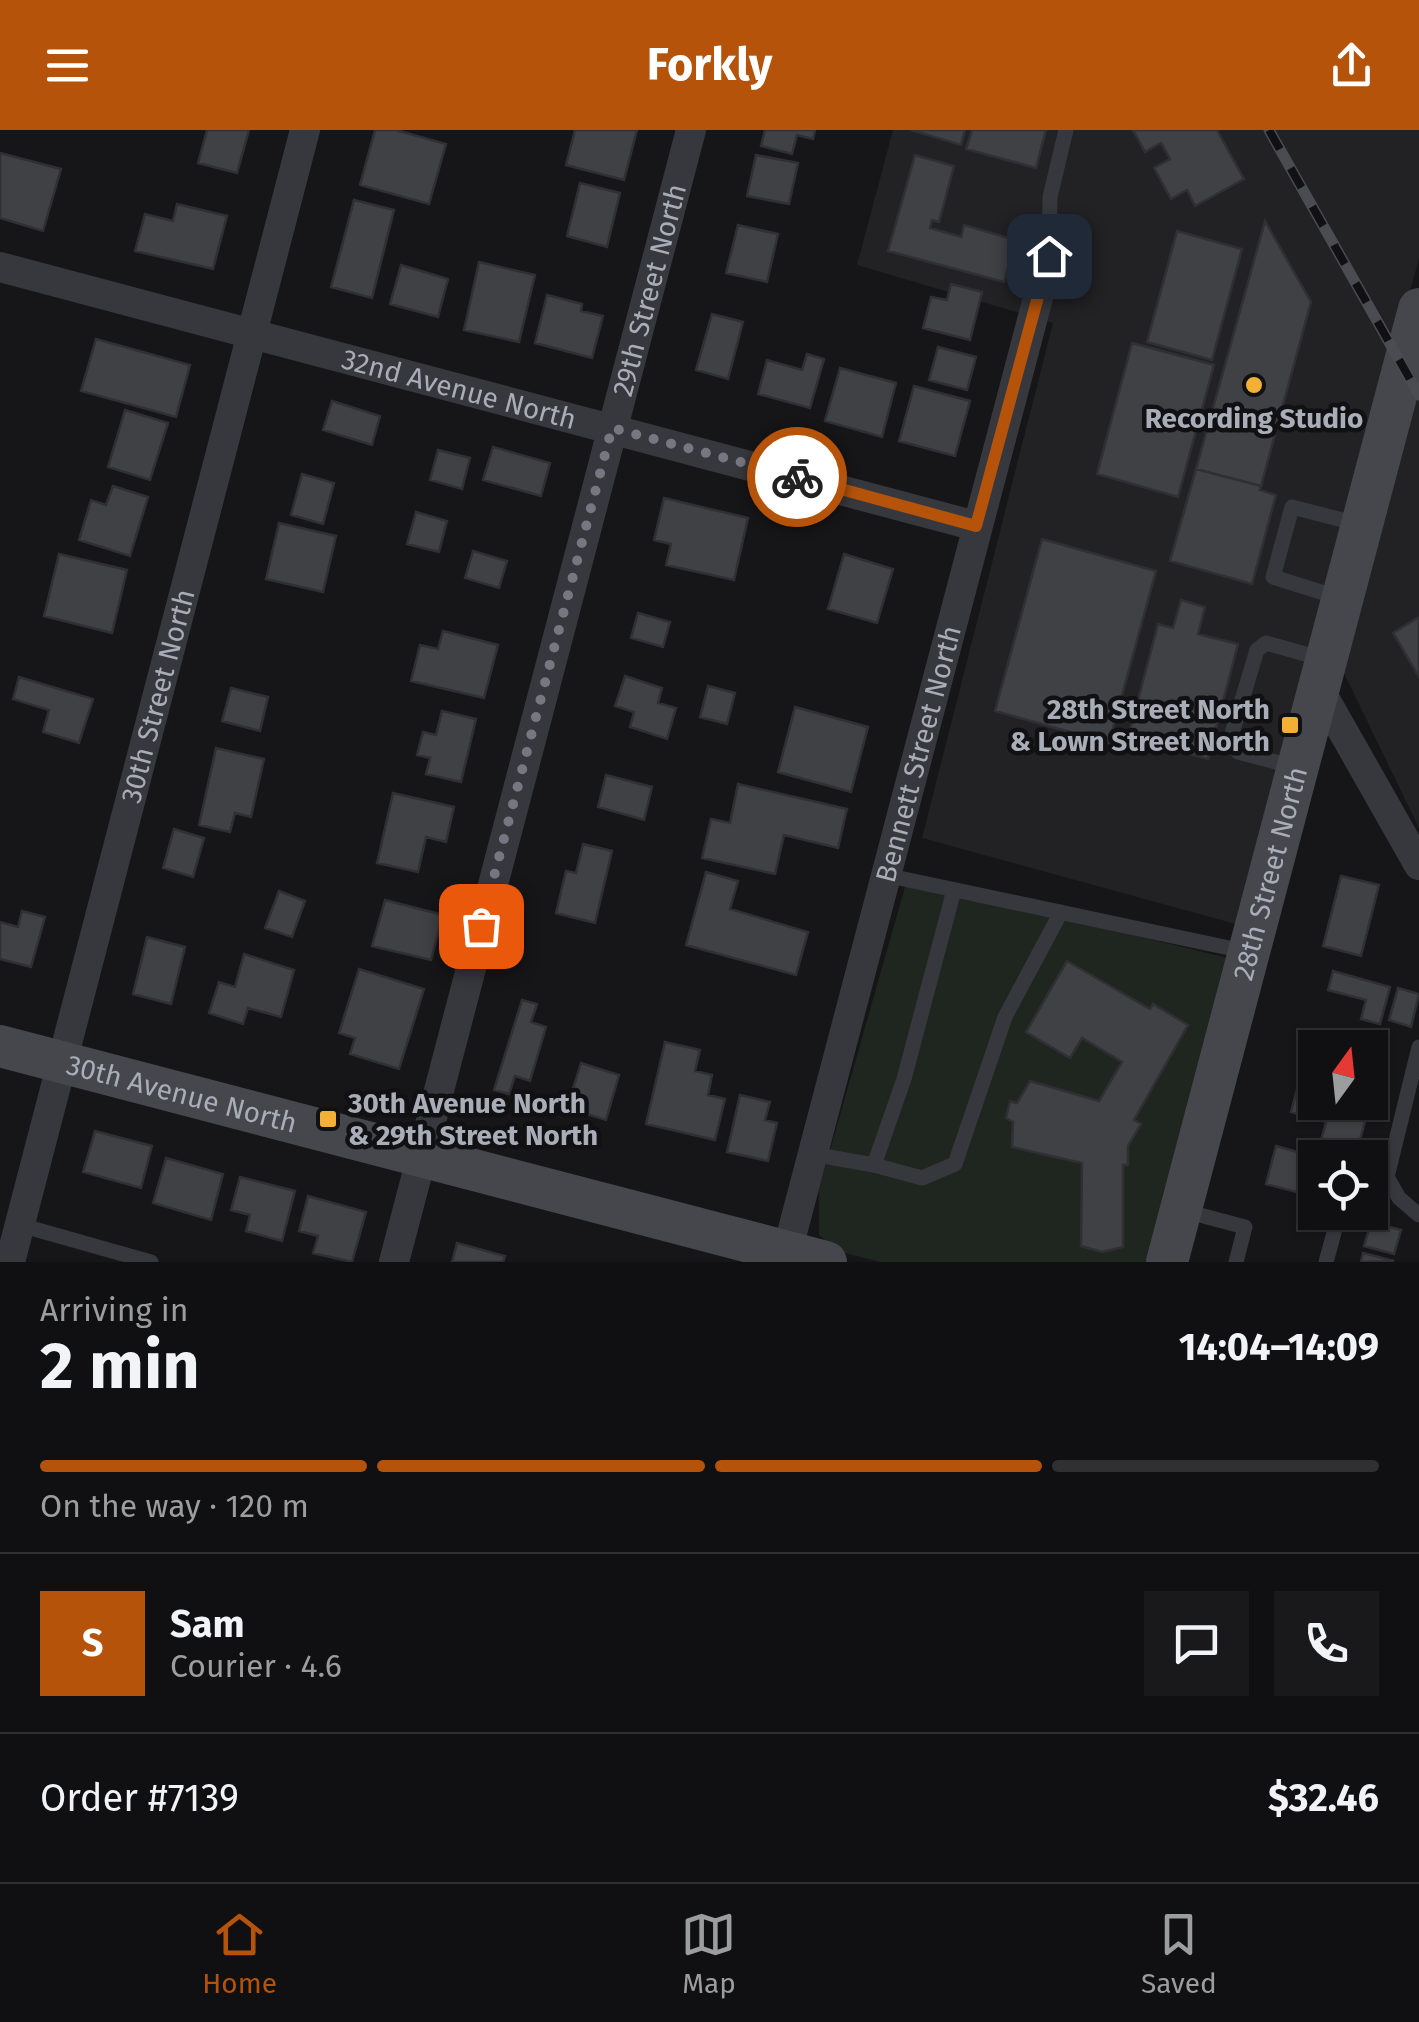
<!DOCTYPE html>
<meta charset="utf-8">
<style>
body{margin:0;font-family:"Fira Sans",sans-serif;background:#19191b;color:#f1f3f6;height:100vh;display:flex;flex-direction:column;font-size:38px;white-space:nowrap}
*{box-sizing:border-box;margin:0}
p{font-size:32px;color:#9c9d9f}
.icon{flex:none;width:55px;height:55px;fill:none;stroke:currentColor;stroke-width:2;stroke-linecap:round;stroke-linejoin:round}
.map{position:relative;height:1132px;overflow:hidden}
.details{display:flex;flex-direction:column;background:#101012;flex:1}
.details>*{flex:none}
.needle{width:65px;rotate:15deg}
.controls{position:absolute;left:1298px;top:900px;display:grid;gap:20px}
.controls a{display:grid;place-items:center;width:90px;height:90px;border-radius:0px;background:#101012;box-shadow:0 2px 8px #0004,0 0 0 2px #303032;font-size:50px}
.pin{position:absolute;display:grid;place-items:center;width:85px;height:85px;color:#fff;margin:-42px;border-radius:20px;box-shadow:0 5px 15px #0006}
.courier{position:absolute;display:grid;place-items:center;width:100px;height:100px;margin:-50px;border:8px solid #b45309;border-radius:50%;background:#fff;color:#222;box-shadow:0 2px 12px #0007}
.head em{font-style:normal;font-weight:700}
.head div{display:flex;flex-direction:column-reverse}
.head{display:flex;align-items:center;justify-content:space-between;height:170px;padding:0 40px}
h1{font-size:65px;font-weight:700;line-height:75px}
.bar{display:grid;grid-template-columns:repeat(4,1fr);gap:15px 10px;align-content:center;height:120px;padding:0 40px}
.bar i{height:12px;border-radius:8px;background:#303032}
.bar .active{background:#b45309}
.bar p{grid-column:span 4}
.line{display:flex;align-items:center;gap:25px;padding:0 40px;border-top:2px solid #303032}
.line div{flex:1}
.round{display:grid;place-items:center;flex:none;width:105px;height:105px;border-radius:0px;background:#19191b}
header{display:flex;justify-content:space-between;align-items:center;height:130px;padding:0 40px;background:#b45309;color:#fff;font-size:45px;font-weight:700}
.dock{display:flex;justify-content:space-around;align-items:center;height:140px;border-top:2px solid #303032;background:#101012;font-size:28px;color:#9c9d9f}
.dock a{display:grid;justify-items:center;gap:5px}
.dock .active{color:#b45309}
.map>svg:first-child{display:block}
.built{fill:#222225}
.green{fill:#1e261f}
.building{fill:#404145;stroke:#303034;stroke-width:2.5}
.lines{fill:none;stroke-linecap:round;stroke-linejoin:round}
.lane{stroke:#37383d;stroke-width:15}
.street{stroke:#37383d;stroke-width:30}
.secondary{stroke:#45474d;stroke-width:42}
.rail-casing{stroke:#4a4c52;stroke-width:11}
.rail{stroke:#111113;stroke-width:8;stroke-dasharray:22;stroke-linecap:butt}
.done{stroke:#757880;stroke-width:10;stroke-dasharray:0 18}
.route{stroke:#b45309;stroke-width:12}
.poi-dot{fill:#f2b134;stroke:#111113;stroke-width:4}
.labels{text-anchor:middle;stroke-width:9;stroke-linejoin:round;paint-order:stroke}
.street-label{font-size:28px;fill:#a8adb8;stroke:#111113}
.poi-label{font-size:28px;font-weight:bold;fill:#a8adb8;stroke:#111113}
</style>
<header><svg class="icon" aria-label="menu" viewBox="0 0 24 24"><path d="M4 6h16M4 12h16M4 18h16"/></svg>Forkly<svg class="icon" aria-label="share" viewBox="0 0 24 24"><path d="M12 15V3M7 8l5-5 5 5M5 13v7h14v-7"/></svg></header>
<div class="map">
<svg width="1419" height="1132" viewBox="0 0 1419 1132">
<rect width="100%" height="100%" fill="#161618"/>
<!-- built -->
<path class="built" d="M893 0H1419V128L1243 796 922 708 1053 193 1045 190 1065 116 1040 109 1020 183 857 135Z
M1419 229V698L1339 533Z"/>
<!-- green -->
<path class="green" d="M907 750 1236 830 1151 1132H880L837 1121 819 1105V1059Z"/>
<!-- building -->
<path class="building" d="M207 0H249L237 43 198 33Z
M375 0H396L446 14 429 74 360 55Z
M575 0H637L624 50 566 35Z
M765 0H815L813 9 797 5 792 24 761 16Z
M911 0H965L961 15Z
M972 0H1046L1036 38 966 19Z
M1133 0H1217L1244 49 1195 76 1187 60 1171 69 1154 38 1170 29 1161 13 1145 22Z
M0 23 61 39 43 101 0 88Z
M756 25 798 33 789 74 747 66Z
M915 25 954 36 939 92 932 90 930 98 961 107 964 95 1016 110 1004 152 888 121Z
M580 53 620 63 607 117 567 106Z
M354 70 394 80 372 168 331 157Z
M177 74 227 86 213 139 135 121 145 84 173 91Z
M1265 91 1311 172 1261 356 1196 339Z
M738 95 778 104 767 152 726 143Z
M1177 101 1242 119 1212 230 1147 212Z
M479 132 535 145 519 212 464 200Z
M401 135 448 149 438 187 390 174Z
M951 154 982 162 970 210 923 198 931 167 947 170Z
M547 165 582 174 581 181 603 186 592 228 535 213Z
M712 184 743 192 728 249 696 240Z
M96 209 190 235 176 287 81 261Z
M1132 213 1214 235 1178 367 1097 344Z
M938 217 976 227 967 260 929 250Z
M807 224 824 229 810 278 758 264 767 230 802 240Z
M840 238 896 253 882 307 825 291Z
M914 256 970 271 955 326 899 311Z
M332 271 380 286 372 315 323 300Z
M125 280 168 293 150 350 108 337Z
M493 317 550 333 541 366 483 350Z
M438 320 470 328 462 359 430 350Z
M1196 339 1261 356 1260 360 1276 365 1252 454 1170 431Z
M302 344 334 353 323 394 291 385Z
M113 356 148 367 130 426 79 410 91 370 106 375Z
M664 368 748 388 734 450 666 435 671 414 654 410Z
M416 382 447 391 439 422 407 414Z
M279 393 336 406 323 462 266 449Z
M1042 409 1156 441 1109 613 995 581Z
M473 421 507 431 499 458 465 448Z
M59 424 127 440 112 503 44 486Z
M844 424 893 439 877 493 828 479Z
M1181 470 1205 477 1198 504 1238 514 1208 629 1128 608 1158 494 1173 498Z
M638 483 670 492 663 517 631 508Z
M1419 487V547L1393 503Z
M443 501 498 515 484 568 411 551 420 515 438 519Z
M625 546 662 558 658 573 676 578 667 609 630 597 634 582 615 576Z
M19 547 93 569 79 613 43 602 49 580 13 569Z
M708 556 735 563 727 594 700 587Z
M231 558 268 567 260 601 222 591Z
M795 577 868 597 851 662 778 642Z
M442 581 476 589 461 652 426 644 430 628 417 625 423 602 436 605Z
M216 618 264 629 251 687 235 683 230 702 199 695Z
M606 645 652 657 644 690 598 677Z
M738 654 847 679 838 718 784 705 775 744 702 728 711 689 730 693Z
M393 663 454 677 446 712 426 707 418 742 377 733Z
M174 699 204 708 193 747 163 738Z
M583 714 612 721 595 793 556 783 566 741 576 743Z
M706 742 738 751 730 779 808 802 796 845 686 815Z
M1341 746 1379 755 1361 826 1323 816Z
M279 761 305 771 292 807 265 798Z
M385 770 443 785 431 830 372 816Z
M22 781 45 787 31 837 0 829V792L18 797Z
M147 807 185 817 171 874 133 864Z
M244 824 294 840 281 887 248 878 243 894 209 883 219 852 235 857Z
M1067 831 1150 879 1153 874 1188 895 1134 990 1141 994 1128 1016V1035H1123V1117L1102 1122 1081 1116 1082 1033 1012 1017 1013 992 1006 988 1010 971 1017 973 1030 951 1099 971 1122 932 1082 908 1070 928 1026 902Z
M359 839 424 859 399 939 350 924 355 908 339 903Z
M1333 841 1390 857 1380 894 1361 889 1366 870 1328 860Z
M1398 858 1419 864 1411 897 1389 890Z
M522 870 537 874 531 892 546 897 530 951 515 946 509 964 494 960Z
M1350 905 1384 915 1376 946 1370 944V918H1346Z
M1311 911 1335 918H1315V945L1303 942Z
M665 912 700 920 695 941 712 945 708 965 725 969 715 1010 646 994Z
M581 933 619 945 606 990 567 978Z
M1301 945 1315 949V972H1351L1349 979 1367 984 1357 1021 1321 1011 1326 992 1291 982Z
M740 965 770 972 765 990 777 993 768 1031 727 1022Z
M95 1001 152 1016 141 1058 83 1042Z
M1276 1016 1319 1028H1315V1067L1266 1054Z
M166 1028 223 1044 211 1090 153 1073Z
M240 1047 295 1061 282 1111 246 1101 250 1085 231 1080Z
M308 1066 366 1082 352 1132 313 1123 318 1106 299 1101Z
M1371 1092 1401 1100 1394 1124 1364 1116Z
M457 1113 505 1126 503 1132H452Z
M1363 1123 1394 1131 1361 1132Z"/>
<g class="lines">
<!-- lane -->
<path class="lane" d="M1049 126 1050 67 1066 0
M1340 468 1273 447 1292 377 1358 394
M1294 637 1238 622 1230 610 1257 520 1266 513 1323 529
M885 745 1248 822
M1419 917 1387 1047 1399 1068 1419 1085
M812 1024 874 1035 904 949 954 760
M874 1035 922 1048 955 1034 1005 887 1061 782
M1185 1081 1245 1097 1236 1132
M20 1095 151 1132
M1326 1132 1338 1088"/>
<!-- street -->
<g class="street">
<path id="s1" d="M0 137 976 396"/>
<path d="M1319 559 1419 735"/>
<path id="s2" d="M787 1122 1049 126"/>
<path id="s3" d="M10 1132 305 0"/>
<path id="s4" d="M394 1132 691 0"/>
</g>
<!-- secondary -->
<g class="secondary">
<path id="s5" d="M0 916 826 1132"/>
<path id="s6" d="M1167 1132 1419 179"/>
</g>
<defs>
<path id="rail" d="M1269 0 1419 265"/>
</defs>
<!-- rail casing -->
<use href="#rail" class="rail-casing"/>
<!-- rail -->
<use href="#rail" class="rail"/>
</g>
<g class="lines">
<!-- done -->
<path class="done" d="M481 796 612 298 797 347"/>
<!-- route -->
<path class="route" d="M797 347 976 396 1049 126"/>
</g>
<!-- markers -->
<g class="poi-dot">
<circle cx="1254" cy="255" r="10"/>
<rect x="1280" y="585" width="20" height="20" rx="5"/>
<rect x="318" y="979" width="20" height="20" rx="5"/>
</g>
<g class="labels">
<!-- street labels -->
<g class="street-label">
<text dy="10" stroke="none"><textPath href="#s4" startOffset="1005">29th Street North</textPath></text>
<text dy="10" stroke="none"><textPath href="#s1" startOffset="475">32nd Avenue North</textPath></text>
<text dy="10" stroke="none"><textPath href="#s3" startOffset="585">30th Street North</textPath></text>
<text dy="10" stroke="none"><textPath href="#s2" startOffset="515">Bennett Street North</textPath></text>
<text dy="10" stroke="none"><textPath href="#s6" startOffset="402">28th Street North</textPath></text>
<text dy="10" stroke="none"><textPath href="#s5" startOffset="188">30th Avenue North</textPath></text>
</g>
<!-- poi labels -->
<g class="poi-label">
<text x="1254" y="298">Recording Studio</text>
<text x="1270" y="589" text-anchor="end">28th Street North<tspan x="1270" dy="32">&amp; Lown Street North</tspan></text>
<text x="348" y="983" text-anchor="start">30th Avenue North<tspan x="348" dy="32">&amp; 29th Street North</tspan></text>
</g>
</g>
</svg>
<div class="controls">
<a><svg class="needle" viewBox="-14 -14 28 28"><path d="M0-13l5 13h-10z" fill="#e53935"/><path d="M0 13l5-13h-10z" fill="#9c9d9f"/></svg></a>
<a><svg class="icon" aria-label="locate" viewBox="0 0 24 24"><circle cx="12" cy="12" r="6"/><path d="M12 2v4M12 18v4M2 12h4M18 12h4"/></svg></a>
</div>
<div class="pin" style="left:481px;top:796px;background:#ea580c"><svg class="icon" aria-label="bag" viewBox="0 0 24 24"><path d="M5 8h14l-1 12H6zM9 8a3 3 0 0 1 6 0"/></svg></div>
<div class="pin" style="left:1049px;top:126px;background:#1f2937"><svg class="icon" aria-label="home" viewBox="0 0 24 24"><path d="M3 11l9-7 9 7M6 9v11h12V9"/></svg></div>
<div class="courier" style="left:797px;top:347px"><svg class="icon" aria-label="bike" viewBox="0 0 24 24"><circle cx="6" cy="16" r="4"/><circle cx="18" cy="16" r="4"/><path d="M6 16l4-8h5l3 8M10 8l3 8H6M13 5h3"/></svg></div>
</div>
<section class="details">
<div class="head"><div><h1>2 min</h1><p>Arriving in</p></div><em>14:04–14:09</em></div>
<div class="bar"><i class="active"></i><i class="active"></i><i class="active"></i><i></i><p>On the way · 120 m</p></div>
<div class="line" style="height:180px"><b class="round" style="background:#b45309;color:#fff">S</b><div><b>Sam</b><p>Courier · 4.6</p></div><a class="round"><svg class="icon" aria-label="chat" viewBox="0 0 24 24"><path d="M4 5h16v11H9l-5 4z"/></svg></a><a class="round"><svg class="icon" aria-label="phone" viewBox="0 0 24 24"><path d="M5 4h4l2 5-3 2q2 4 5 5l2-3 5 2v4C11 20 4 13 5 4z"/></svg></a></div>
<div class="line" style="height:130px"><div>Order #7139</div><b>$32.46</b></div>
</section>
<nav class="dock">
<a class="active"><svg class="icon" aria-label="home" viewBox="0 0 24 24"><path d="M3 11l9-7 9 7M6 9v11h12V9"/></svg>Home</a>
<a><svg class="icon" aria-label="map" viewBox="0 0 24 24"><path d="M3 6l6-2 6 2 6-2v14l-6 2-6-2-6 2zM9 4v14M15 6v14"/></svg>Map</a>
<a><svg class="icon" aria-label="saved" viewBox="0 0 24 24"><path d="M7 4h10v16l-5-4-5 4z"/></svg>Saved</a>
</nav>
